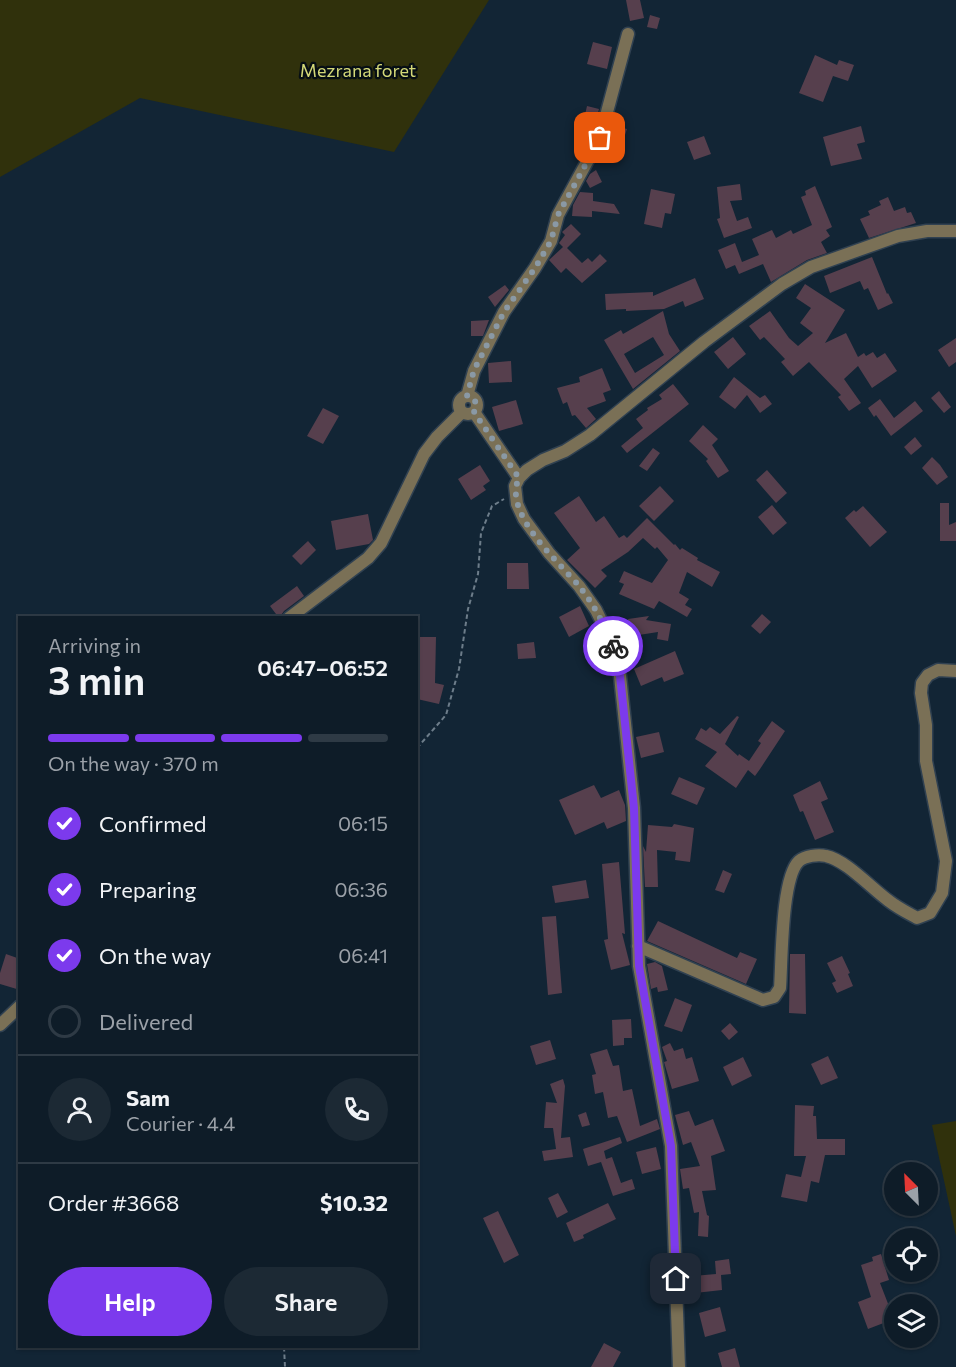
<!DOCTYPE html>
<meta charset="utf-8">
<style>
body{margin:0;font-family:Commissioner,sans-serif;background:#1c2934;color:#f1f3f6;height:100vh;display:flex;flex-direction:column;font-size:22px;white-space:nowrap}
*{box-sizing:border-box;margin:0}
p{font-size:20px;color:#9ba1a8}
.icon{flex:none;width:33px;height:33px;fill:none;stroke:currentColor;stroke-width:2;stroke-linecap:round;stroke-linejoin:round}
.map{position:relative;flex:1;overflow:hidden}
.details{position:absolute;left:18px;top:616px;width:400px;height:732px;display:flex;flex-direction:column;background:#0e1c28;border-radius:0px;box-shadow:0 2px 4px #0004,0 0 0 2px #2e3a45}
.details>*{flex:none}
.needle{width:39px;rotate:336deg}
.controls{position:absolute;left:884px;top:1162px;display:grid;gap:12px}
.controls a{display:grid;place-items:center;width:54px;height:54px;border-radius:50%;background:#0e1c28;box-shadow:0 2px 4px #0004,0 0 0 2px #2e3a45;font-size:30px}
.pin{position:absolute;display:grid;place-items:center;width:51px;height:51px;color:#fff;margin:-26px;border-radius:12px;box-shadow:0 3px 9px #0006}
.courier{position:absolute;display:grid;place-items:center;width:60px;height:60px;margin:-30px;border:4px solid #7c3aed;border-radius:50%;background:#fff;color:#222;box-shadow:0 2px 8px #0007}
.overview em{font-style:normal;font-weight:600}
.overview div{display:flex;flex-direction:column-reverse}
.overview{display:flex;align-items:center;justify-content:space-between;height:102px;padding:0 30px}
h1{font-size:39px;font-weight:600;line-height:45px}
.bar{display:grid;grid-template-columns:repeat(4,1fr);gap:9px 6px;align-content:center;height:72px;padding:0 30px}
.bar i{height:8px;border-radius:4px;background:#2e3a45}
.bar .current{background:#7c3aed}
.bar p{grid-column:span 4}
.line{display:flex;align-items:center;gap:15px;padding:0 30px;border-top:2px solid #2e3a45}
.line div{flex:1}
.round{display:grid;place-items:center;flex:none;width:63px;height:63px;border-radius:32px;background:#1c2934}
ol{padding:0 30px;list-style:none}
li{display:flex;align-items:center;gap:18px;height:66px}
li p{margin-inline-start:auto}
li .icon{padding:6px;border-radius:50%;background:#7c3aed;color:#fff;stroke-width:4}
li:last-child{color:#9ba1a8}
li i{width:33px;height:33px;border:3px solid #2e3a45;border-radius:50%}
.primary-button{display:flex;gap:12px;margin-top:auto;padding:12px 30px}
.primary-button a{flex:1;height:69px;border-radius:36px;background:#7c3aed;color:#fff;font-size:24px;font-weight:600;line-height:69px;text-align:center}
.primary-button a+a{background:#1c2934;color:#f1f3f6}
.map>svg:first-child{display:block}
.green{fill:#30310c}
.building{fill:#563f4d;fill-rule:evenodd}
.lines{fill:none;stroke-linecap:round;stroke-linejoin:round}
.street-casing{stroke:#304151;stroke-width:15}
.path{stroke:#6d7d8a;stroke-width:2;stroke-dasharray:4.5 3;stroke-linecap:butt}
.street{stroke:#7a7056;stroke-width:12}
.done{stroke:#8a99a5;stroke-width:6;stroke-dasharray:0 10.8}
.route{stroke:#7c3aed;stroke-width:8}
.labels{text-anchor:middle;stroke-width:4.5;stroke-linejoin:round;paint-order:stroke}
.park-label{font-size:18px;fill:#d4d978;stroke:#060e14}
</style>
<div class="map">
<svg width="956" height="1367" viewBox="0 0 956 1367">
<rect width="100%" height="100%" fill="#122535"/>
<!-- green -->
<path class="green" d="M0 0H489L394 152 140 98 0 177Z
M956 1121V1236L932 1125Z"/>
<!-- building -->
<path class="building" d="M626 0H640L644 18 630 21Z
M650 15 660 18 657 29 647 27Z
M593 42 612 47 607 69 587 64Z
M815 55 837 65 839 60 854 65 848 81 833 76 823 102 799 93Z
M587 106 599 109 592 135 581 132Z
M612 125 627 129 618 156 605 152 607 148 605 147Z
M861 126 865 142 857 144 862 159 831 166 823 137Z
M704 136 711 154 694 160 687 142Z
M596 170 602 182 590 188 586 181 590 174Z
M740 184 742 200 730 201 737 221 748 217 752 228 724 238 717 219 720 218 717 187Z
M815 186 832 227 826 230 830 236 821 242 827 253 807 260 771 282 763 264 739 274 735 265 726 269 718 250 735 243 742 262 759 255 752 239 772 230 776 238 791 230 793 234 812 225 801 197 806 195 805 191Z
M651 189 675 194 671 214 665 213 662 228 644 224Z
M580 192 593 193V201L614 204 620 214 592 211V217L572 216 573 205Z
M888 197 894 211 905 207 907 213 911 212 916 223 869 238 860 219 870 215 868 211 881 205 879 201Z
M571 224 581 234 567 248 582 263 588 258 592 262 600 254 607 261 582 283 566 268 561 273 549 260 563 247 559 243 565 235 562 232Z
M872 257 887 294 888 293 893 303 878 310 868 288 864 290 860 281 830 293 824 276Z
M695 278 704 299 685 307 683 301 664 309 626 311V309L606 310 605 294 653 292V296Z
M805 284 845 310 825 343 846 333 858 357 864 353 866 356 873 352 877 358 885 353 897 371 872 388 858 366 844 379 861 403 849 411 838 397 841 395 809 362 793 376 781 362 785 359 764 337 760 340 749 326 770 311 789 338 798 346 813 333 800 323 811 308 796 298Z
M505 285 509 290 495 307 488 297Z
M663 311 669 334 680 351 633 389 604 340 621 330 623 334ZM653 337 664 355 635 373 624 354Z
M489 320 483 336H471V321Z
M733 337 746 354 728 369 714 352Z
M956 338V362L949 367 938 350Z
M511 361 512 382 489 383 488 363Z
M602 368 611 390 603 393 606 401 587 408 596 419 586 428 575 415 572 416 567 402 563 404 557 388 580 382 579 377Z
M734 377 760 398 765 395 772 404 760 413 747 395 735 409 719 397Z
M673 384 689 404 627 453 621 446 643 428 636 419 648 410 647 408 662 399 659 395Z
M939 391 951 407 944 413 931 398Z
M880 399 894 418 915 401 923 411 891 436 876 415 874 417 868 408Z
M516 400 523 424 499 431 492 407Z
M323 408 339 416 323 444 307 436Z
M703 425 718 439 712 445 729 471 718 478 706 461 708 459 689 441Z
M915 437 922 446 911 455 904 447Z
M653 448 660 453 647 471 639 466Z
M932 457 940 465 948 477 937 485 922 468Z
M480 465 490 481 483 486 486 490 471 500 458 479Z
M767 470 787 493 776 503 756 480Z
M660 486 674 501 654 521 639 506Z
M579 496 596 522 604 516 619 538 624 535 627 538 647 518 674 545 675 544 680 550 682 548 698 558 697 560 720 572 712 587 687 572 679 593 689 599 685 605 692 609 687 617 659 601 654 609 619 594 624 584 619 582 624 571 652 583 668 560 657 547 655 549 643 538 628 552 601 570 607 576 595 588 567 560 580 548 554 513Z
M940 503H949V525L956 522V541H940Z
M772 505 787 523 773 535 758 517Z
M863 506 887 532 870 547 845 518 854 510 856 512Z
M368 514 373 540 369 544 336 550 331 521Z
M308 541 316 550 301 565 292 556Z
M507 563H528L529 589H507Z
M297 586 304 596 284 611 279 618 270 606Z
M580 606 589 626 569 637 559 617Z
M762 614 771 622 760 634 751 626Z
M649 616 646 620 671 624 668 641 657 639 658 632 626 637 625 626 629 625 628 619Z
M417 637H436L435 683 444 685 439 704 417 699Z
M534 642 536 658 518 659 517 644Z
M675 651 684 674 664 682 662 677 641 686 634 669Z
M737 716 739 717 725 744 738 756 739 754 749 761 761 743 758 741 772 721 785 731 760 769 755 776 748 770 736 788 705 766 717 752 695 739 701 728 706 731 710 727 720 734Z
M659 732 664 752 641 758 636 737Z
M679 777 705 788 697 805 671 794Z
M820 781 828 799 821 802 834 832 815 840 803 811 800 812 793 795Z
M594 785 601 798 619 790 625 805 626 821 607 829 604 822 575 835 559 800Z
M674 824 694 828 690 862 675 860 676 852 657 850 658 887H645L643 846 646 852 648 825 672 827Z
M619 862 625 934 622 933 630 965 611 970 604 940 608 939 602 864Z
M723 870 732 874 724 893 715 890Z
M586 880 589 898 555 903 552 886Z
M556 916 562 993 548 995 542 917Z
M658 921 737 958 740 952 757 959 746 984 647 941Z
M6 954 20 959V990L0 984V973Z
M790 954H805L806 1014 789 1013Z
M842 956 850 973 848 974 853 986 837 993 832 983 836 981 827 963Z
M655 962 662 966 668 990 658 992 657 987 651 989 647 964Z
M675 998 692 1005 682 1032 664 1026Z
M631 1019 632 1038H624V1045L613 1046 612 1020Z
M730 1023 738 1032 729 1040 721 1031Z
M550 1040 556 1059 536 1065 530 1046Z
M670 1043 674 1051 683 1048 686 1059 692 1057 699 1081 672 1089 664 1062 667 1061 662 1047Z
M607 1049 613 1066 619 1065 623 1091 632 1089 640 1126 657 1119 660 1129 627 1142 617 1116 608 1118 603 1092 595 1094 592 1075 596 1074 590 1054Z
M828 1056 838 1078 821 1085 811 1064Z
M743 1057 752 1076 732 1086 723 1067Z
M563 1079 565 1086 561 1138 570 1137 573 1157 544 1161 542 1151 556 1149 553 1128H544L546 1102 557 1103 550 1084Z
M795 1105 814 1106 813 1116H816L817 1139H845V1155H825L819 1183 811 1181 807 1202 781 1197 786 1174 801 1177 806 1156H794Z
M689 1111 695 1126 713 1119 725 1151 711 1156 716 1190 702 1191 707 1215 709 1216 708 1237 698 1236 699 1212 694 1213 689 1188 683 1189 680 1169 700 1166 691 1142 683 1145 675 1115Z
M586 1112 590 1125 582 1127 578 1115Z
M620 1137 622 1143 604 1151 606 1159 612 1157 621 1183 632 1179 635 1189 613 1196 601 1162 588 1166 583 1149Z
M656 1147 661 1169 642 1174 636 1152Z
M558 1193 568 1212 557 1218 548 1198Z
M608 1203 616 1219 583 1235 584 1238 574 1242 566 1223Z
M498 1211 519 1255 504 1263 483 1218Z
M881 1254 889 1280 880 1283 894 1319 868 1329 858 1302 871 1297 861 1265 873 1261 872 1257Z
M729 1259 731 1274 721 1275 722 1290 695 1293 693 1276 716 1274 715 1261Z
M720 1307 726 1331 705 1337 699 1313Z
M604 1343 621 1352 613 1367H591Z
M735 1348 740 1367H722L718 1353Z"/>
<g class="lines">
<defs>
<path id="street" d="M467 396 474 371 504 312 535 268 551 241 558 215 600 138 628 34
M459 405a9 9 0 1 1 18 0a9 9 0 1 1-18 0Z
M474 412 519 478
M289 618 368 558 381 543 424 454 437 437 462 412
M638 946 763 1000 774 997 780 988C782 962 781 878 799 861 805 856 818 854 826 856 846 860 872 889 889 901 898 908 908 913 917 918L930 913 942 893 946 861 926 761V725L921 693 922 683 928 675 938 670 956 671
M0 1025 20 1006
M679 1367 671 1146 639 966 634 808 620 676 613 645 596 610 579 586 549 553 524 519 517 504 515 486 519 478 527 470 543 460 565 451 590 435 704 342 782 284 811 267 898 236 927 231H956"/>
</defs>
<!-- street casing -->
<use href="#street" class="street-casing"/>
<!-- path -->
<path class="path" d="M417 748 446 715 459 669 468 609 478 574 481 533 492 506 504 499
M284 1347 285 1367"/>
<!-- street -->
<use href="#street" class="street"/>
</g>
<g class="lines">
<!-- done -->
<path class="done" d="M600 138 558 215 551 241 535 268 504 312 474 370 467 396 475 400 476 408 474 412 519 478C502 513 558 561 579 586 594 604 604 625 613 646"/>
<!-- route -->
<path class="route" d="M613 646 620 676 634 808 639 966 671 1146 676 1279"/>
</g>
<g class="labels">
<!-- park labels -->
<g class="park-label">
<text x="358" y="77">Mezrana foret</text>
</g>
</g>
</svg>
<div class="controls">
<a><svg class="needle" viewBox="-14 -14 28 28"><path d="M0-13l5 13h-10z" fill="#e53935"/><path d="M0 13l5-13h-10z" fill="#9ba1a8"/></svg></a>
<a><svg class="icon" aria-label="locate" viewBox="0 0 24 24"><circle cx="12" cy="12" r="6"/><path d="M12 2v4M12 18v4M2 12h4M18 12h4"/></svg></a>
<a><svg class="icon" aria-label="layers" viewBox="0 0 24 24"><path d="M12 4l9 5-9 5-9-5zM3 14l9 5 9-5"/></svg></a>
</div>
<div class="pin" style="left:600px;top:138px;background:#ea580c"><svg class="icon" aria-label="bag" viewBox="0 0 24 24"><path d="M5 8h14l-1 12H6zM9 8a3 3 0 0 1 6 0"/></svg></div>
<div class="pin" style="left:676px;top:1279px;background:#1f2937"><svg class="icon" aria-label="home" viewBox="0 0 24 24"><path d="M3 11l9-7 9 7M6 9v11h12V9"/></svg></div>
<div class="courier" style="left:613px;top:646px"><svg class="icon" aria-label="bike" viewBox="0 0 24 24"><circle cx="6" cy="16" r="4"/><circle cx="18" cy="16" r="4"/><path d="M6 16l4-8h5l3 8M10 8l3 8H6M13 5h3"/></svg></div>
<section class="details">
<div class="overview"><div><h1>3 min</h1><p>Arriving in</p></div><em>06:47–06:52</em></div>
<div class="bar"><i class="current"></i><i class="current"></i><i class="current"></i><i></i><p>On the way · 370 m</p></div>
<ol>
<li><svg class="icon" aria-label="check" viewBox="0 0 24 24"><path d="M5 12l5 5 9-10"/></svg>Confirmed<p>06:15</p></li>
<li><svg class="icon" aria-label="check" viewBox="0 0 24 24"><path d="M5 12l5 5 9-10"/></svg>Preparing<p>06:36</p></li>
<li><svg class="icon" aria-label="check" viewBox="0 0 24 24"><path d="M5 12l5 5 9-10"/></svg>On the way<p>06:41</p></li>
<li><i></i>Delivered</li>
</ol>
<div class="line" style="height:108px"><a class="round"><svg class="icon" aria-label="person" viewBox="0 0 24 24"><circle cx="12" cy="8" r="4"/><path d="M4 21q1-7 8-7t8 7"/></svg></a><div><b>Sam</b><p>Courier · 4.4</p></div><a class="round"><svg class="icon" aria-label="phone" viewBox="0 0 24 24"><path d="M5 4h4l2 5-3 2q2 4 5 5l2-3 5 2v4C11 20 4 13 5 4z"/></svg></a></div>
<div class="line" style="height:78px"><div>Order #3668</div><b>$10.32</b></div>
<div class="primary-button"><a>Help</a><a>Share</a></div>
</section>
</div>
